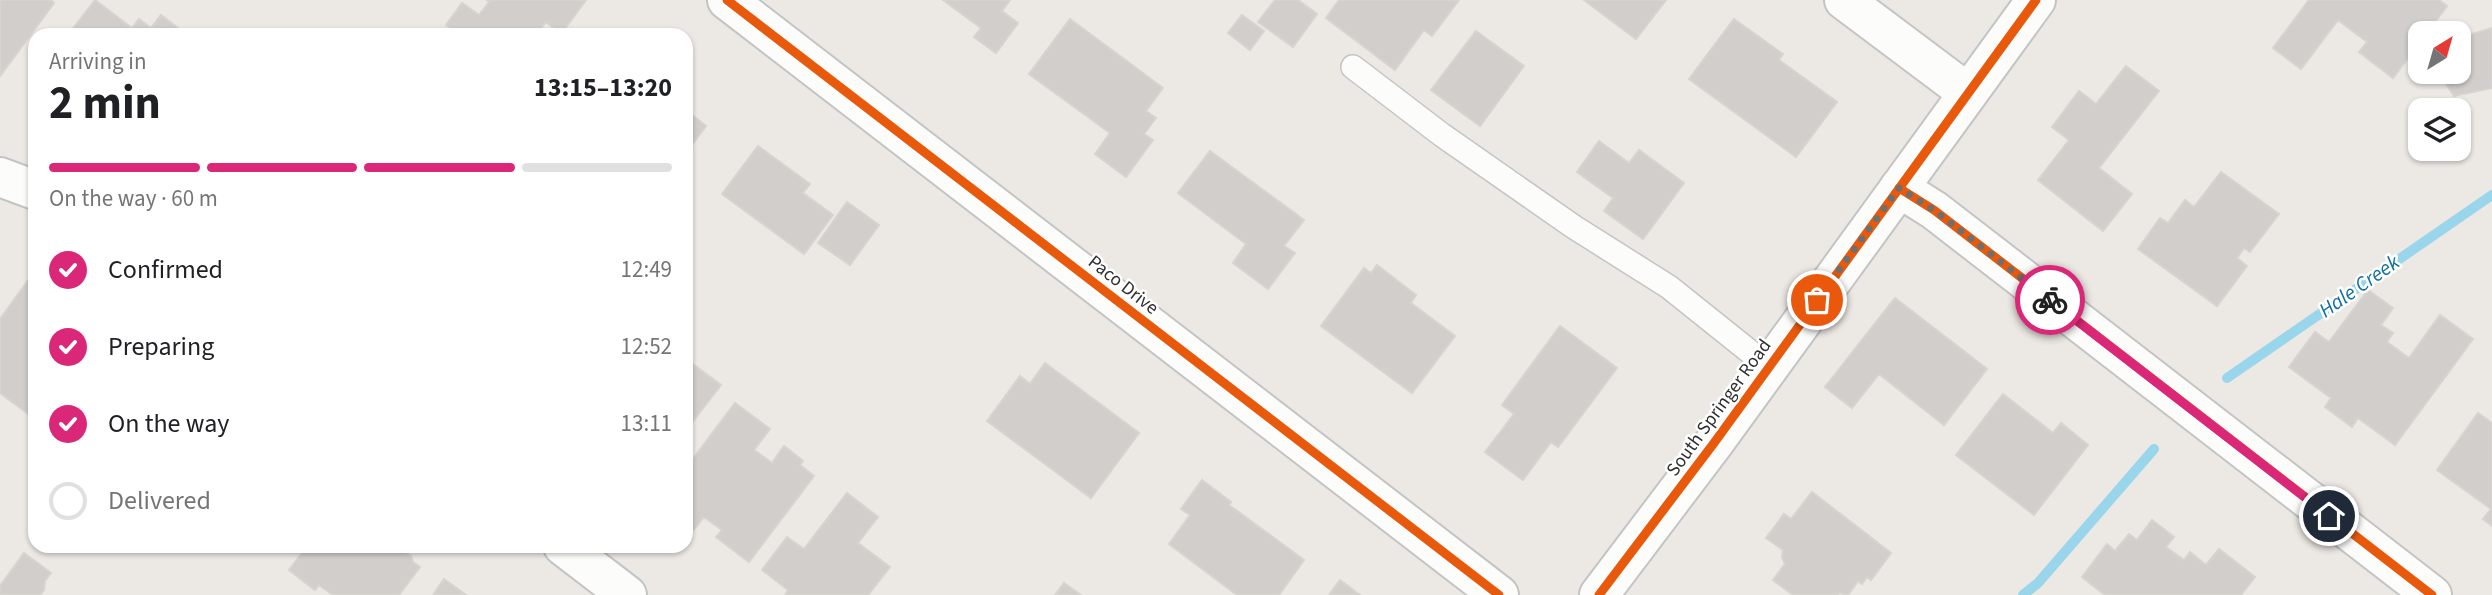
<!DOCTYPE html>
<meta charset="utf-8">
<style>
body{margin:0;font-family:"Source Sans 3",sans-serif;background:#f2f2f2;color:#202124;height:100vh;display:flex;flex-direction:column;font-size:26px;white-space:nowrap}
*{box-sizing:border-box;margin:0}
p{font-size:23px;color:#757577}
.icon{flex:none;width:38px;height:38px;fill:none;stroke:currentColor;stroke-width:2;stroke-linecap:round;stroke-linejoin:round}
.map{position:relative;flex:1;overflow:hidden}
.drawer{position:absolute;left:28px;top:28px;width:665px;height:525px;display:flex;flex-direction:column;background:#fff;border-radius:21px;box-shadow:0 2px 5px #0004}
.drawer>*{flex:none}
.needle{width:46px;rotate:37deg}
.buttons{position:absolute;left:2408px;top:21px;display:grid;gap:14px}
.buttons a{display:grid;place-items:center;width:63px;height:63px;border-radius:14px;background:#fff;box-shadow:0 2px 5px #0004;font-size:35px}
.pin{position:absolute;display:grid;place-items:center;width:60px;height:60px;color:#fff;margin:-30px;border:4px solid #fff;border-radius:50%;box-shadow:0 2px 7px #0007}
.courier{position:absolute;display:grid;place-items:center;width:70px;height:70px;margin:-35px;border:5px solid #db2777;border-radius:50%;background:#fff;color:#222;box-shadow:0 2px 9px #0007}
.head em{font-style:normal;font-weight:700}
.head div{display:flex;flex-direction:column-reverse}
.head{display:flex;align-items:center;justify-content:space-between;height:119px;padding:0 21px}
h1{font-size:46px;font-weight:700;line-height:52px}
.bar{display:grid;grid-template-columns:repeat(4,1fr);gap:10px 7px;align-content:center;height:84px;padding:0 21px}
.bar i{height:9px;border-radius:5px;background:#e0e0e0}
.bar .on{background:#db2777}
.bar p{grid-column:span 4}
ol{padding:0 21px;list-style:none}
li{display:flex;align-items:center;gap:21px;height:77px}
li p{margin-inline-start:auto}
li .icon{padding:7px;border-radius:50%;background:#db2777;color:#fff;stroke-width:4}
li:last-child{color:#757577}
li i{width:38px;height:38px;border:4px solid #e0e0e0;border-radius:50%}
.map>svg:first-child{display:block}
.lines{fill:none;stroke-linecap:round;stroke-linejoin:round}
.stream{stroke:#99d6ec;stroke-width:10}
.building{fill:#d1cecb;stroke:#d7d4d0;stroke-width:2}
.service-casing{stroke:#c5c4c5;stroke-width:26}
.minor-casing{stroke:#c5c4c5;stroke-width:42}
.tertiary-casing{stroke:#c5c4c5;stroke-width:42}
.service{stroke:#fcfcfb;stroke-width:23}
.minor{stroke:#fcfcfb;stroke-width:38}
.tertiary{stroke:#fcfcfb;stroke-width:38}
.cycleway-casing{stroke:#fff;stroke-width:13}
.cycleway{stroke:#e8590c;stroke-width:9}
.done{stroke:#706f6e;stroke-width:7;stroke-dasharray:0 12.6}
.route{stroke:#db2777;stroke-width:9}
.labels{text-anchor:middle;stroke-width:5;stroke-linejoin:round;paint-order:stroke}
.street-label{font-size:19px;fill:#2e2e2e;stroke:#fff}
.water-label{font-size:21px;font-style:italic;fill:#0d6fa3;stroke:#fff}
</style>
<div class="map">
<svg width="2492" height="595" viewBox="0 0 2492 595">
<rect width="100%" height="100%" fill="#ece8e4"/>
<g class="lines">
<!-- stream -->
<path class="stream" d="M2227 378 2492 195
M2023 595 2038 583 2154 449"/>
</g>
<!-- building -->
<path class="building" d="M0 0H51L54 3 0 76Z
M95 0 132 28 139 19 151 28 161 15 187 35H68Z
M487 0H586L561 34 546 22 536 35H460L446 25 462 3 479 15 489 2Z
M943 0H1010L1002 11 1018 23 996 53 974 37 981 28Z
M1275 0H1298L1317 14 1293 47 1258 22Z
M1339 0H1459L1432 36 1424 30 1395 70 1326 18Z
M1584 0H1666L1636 39Z
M2309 0H2439L2447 6 2427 33H2420V42L2393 78 2359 52 2367 42 2338 20 2301 69 2273 48Z
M1242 15 1264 31 1250 50 1228 33Z
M1070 19 1163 88 1146 111 1156 118 1144 134 1153 140 1126 177 1095 154 1110 133 1029 74Z
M1734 19 1783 54 1779 60 1837 102 1796 157 1689 79Z
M2492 28V88L2454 96 2440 75 2441 72H2459V38Z
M1476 31 1524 66 1480 126 1431 90Z
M2126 66 2159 91 2099 168 2132 194 2103 231 2038 180 2069 140 2052 127 2079 91 2096 104Z
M686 110 706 126 686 153Z
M1599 141 1629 163 1639 150 1684 183 1643 239 1604 211 1613 198 1577 172Z
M758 146 810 184 803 193 833 215 804 254 722 194Z
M1210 151 1304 220 1284 246 1295 253 1268 289 1233 263 1246 244 1178 193Z
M2221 172 2279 214 2250 252 2244 248 2237 258 2247 266 2217 306 2138 249 2160 218 2168 223 2185 200 2194 207Z
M847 202 879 225 850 265 818 243Z
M1377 265 1416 295 1411 303 1455 336 1412 393 1321 326 1364 268 1371 273Z
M29 279 35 283V419L0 393V319Z
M2368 290 2393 308 2381 325 2393 333 2387 342 2409 358 2440 315 2473 339 2395 445 2358 418 2352 427 2325 407 2331 398 2289 367 2315 332 2329 342Z
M1895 298 1987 369 1944 425 1879 374 1852 408 1825 387Z
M1560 326 1617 368 1558 447 1551 442 1523 480 1485 452 1514 414 1502 405Z
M690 362 721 385 690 425 686 422V367Z
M1045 363 1139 433 1091 498 987 421 1020 376 1030 384Z
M2003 394 2053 433 2061 423 2088 445 2034 515 1956 455Z
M735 403 770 429 754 450 772 463 784 446 803 461 800 465 814 476 749 562 716 537 722 530 704 517 692 532 686 527V468Z
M2478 413 2492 423V526L2483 519 2491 509 2437 470Z
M1202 480 1231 502 1229 505 1304 560 1279 595H1237L1169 544 1190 515 1181 509Z
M1812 492 1891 553 1871 580 1867 577 1862 584 1858 581 1848 595 1839 593 1837 595H1793L1773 580 1785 564 1782 557 1783 550 1766 538 1784 514 1791 519Z
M847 493 878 517 858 543 890 567 868 595H785L788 590 762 570 787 537 804 549Z
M2152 520 2174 537 2166 547 2184 560 2190 552 2206 565 2219 549 2255 577 2241 595H2105L2082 577 2107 544 2115 551 2129 534 2137 540Z
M307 546H394L411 556 413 562 420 567 399 595H333L319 585 315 590 289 570Z
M24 553 51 573 45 581 44 590 40 595H0V586Z
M444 579 466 595H433Z
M1340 580 1360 595H1329Z
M1064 583 1081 595H1055Z"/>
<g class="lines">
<defs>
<path id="service" d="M1353 67 1442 135 1574 227 1669 287 1769 367"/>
<path id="minor" d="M727 0 1499 595
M1844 0 1968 93
M0 177 35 190
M1899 188 1934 210 2432 595
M563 546 627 595"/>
<path id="tertiary" d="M1599 595 1714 443 2036 0"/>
</defs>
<!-- service casing -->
<use href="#service" class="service-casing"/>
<!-- minor casing -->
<use href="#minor" class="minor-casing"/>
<!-- tertiary casing -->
<use href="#tertiary" class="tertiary-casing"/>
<!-- service -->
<use href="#service" class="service"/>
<!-- minor -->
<use href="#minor" class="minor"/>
<!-- tertiary -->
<use href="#tertiary" class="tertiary"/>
<defs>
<path id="cycleway" d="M727 0 1499 595
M1899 188 1934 210 2432 595
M1599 595 1714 443 2036 0"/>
</defs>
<!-- cycleway casing -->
<use href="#cycleway" class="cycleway-casing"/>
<!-- cycleway -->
<use href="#cycleway" class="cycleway"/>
</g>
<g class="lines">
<!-- done -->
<path class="done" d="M1817 300 1899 188 1934 210 2050 300"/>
<!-- route -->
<path class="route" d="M2050 300 2329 516"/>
</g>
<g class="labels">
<!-- street labels -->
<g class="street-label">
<text transform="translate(1124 284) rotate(38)" y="7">Paco Drive</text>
<text transform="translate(1718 407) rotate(-54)" y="7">South Springer Road</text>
</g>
<!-- water labels -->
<g class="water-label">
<text transform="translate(2359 286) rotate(-35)" y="7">Hale Creek</text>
</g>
</g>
</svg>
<div class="buttons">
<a><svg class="needle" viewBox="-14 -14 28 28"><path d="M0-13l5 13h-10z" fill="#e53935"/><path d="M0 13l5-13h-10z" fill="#757577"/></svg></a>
<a><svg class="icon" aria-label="layers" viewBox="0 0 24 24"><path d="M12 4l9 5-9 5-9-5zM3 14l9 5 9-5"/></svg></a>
</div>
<div class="pin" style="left:1817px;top:300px;background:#ea580c"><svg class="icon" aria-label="bag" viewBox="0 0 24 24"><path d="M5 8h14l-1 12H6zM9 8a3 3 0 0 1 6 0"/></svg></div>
<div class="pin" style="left:2329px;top:516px;background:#1f2937"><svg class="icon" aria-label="home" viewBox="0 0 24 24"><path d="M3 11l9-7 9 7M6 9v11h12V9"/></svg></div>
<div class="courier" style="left:2050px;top:300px"><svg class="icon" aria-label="bike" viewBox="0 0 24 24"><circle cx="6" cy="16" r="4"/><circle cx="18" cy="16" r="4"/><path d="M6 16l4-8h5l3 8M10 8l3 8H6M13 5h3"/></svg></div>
<section class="drawer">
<div class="head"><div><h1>2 min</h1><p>Arriving in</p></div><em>13:15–13:20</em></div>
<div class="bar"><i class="on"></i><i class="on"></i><i class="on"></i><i></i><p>On the way · 60 m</p></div>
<ol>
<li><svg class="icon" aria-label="check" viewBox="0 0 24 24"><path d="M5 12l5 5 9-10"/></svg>Confirmed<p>12:49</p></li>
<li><svg class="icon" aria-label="check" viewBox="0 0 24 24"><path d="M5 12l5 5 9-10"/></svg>Preparing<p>12:52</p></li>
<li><svg class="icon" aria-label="check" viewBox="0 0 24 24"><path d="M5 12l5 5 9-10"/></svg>On the way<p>13:11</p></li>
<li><i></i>Delivered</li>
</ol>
</section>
</div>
